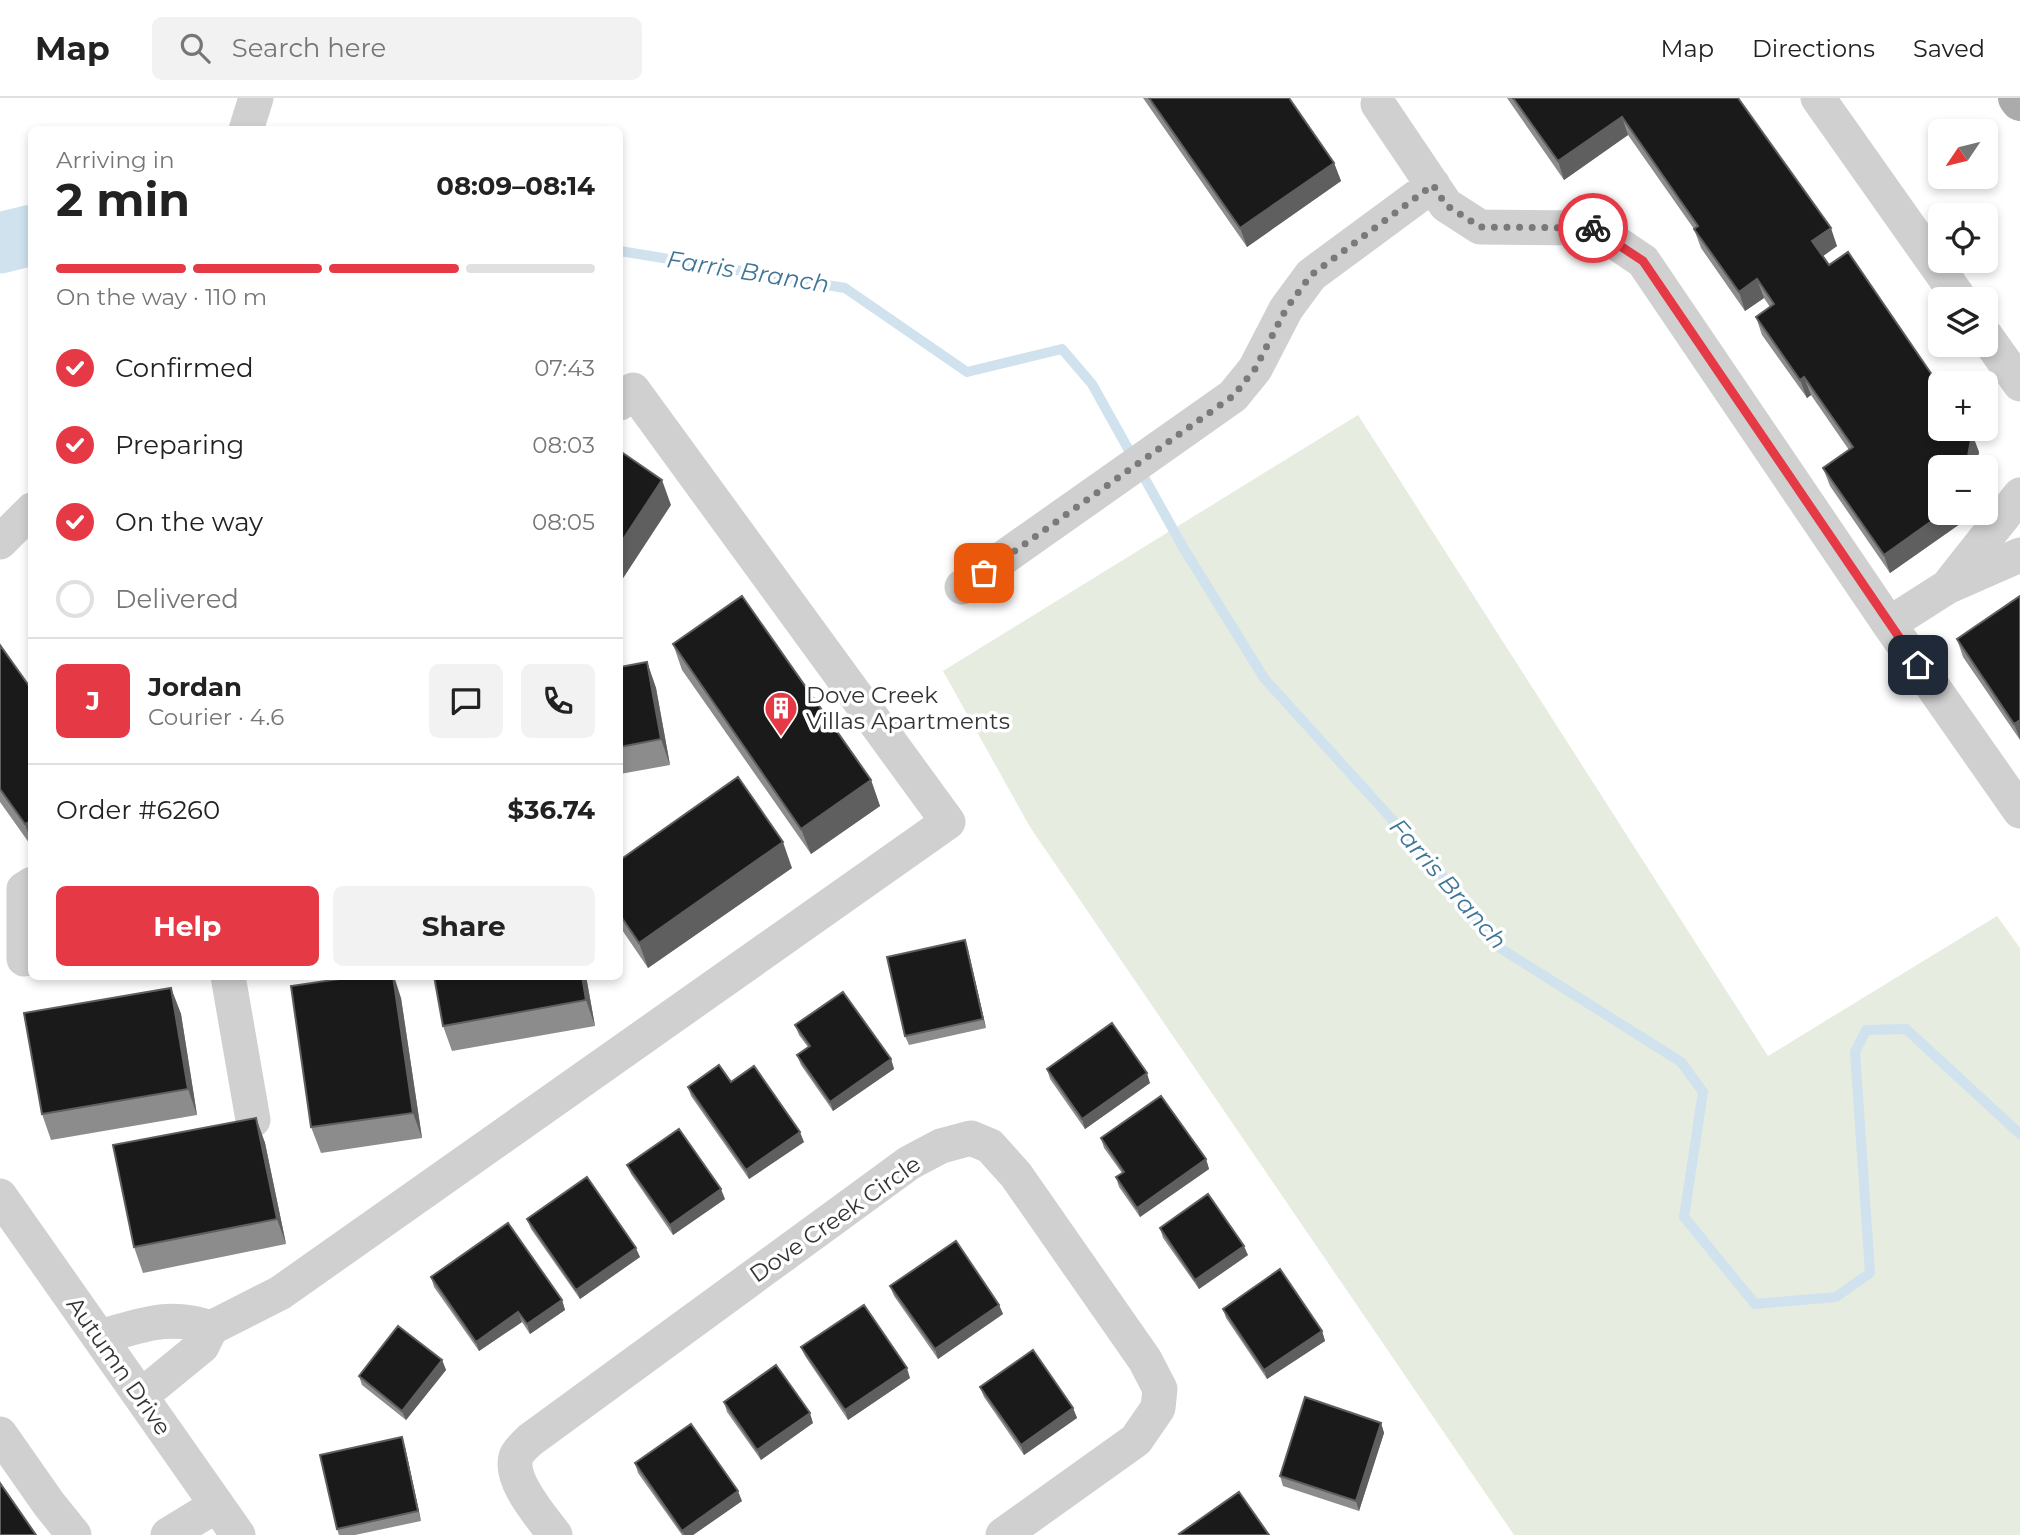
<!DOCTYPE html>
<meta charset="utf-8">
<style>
body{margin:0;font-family:Montserrat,sans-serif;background:#f2f2f2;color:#222;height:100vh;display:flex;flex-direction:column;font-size:26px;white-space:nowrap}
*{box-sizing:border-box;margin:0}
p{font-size:23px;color:#767676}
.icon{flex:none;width:38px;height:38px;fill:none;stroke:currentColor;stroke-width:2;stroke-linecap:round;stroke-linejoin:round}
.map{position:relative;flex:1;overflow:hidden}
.side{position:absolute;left:28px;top:28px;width:595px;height:854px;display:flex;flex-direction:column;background:#fff;border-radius:10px;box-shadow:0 4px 10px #0003}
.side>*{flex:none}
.needle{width:46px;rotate:235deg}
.controls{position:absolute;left:1928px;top:21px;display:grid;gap:14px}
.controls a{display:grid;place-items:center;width:70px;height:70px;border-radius:10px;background:#fff;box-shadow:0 4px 10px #0003;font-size:35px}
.pin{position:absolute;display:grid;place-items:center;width:60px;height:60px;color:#fff;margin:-30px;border-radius:14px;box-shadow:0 4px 10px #0006}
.courier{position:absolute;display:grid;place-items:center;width:70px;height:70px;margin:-35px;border:5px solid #e63946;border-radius:50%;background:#fff;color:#222;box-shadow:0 2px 9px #0007}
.overview em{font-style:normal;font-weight:700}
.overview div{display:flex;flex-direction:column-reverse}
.overview{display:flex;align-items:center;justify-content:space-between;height:119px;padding:0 28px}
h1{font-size:46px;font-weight:700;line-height:52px}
.bar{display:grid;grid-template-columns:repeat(4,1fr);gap:10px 7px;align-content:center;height:84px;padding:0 28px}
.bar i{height:9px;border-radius:5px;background:#e0e0e0}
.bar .selected{background:#e63946}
.bar p{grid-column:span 4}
.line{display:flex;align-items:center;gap:18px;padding:0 28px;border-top:2px solid #e0e0e0}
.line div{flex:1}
.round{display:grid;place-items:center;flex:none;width:74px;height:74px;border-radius:10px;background:#f2f2f2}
ol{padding:0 28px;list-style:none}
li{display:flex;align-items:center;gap:21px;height:77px}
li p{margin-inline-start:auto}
li .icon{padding:7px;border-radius:50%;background:#e63946;color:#fff;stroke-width:4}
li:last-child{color:#767676}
li i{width:38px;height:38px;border:4px solid #e0e0e0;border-radius:50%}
.button{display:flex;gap:14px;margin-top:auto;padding:14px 28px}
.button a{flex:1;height:80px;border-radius:10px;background:#e63946;color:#fff;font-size:28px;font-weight:700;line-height:80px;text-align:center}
.button a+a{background:#f2f2f2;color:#222}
header{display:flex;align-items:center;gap:42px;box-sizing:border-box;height:98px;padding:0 35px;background:#fff;border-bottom:2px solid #e0e0e0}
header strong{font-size:33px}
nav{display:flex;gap:38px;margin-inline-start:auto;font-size:24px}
.search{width:490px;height:63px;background:#f2f2f2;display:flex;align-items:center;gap:18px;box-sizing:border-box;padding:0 24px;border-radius:10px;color:#767676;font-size:26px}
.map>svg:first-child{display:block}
.green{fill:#e6ecdf}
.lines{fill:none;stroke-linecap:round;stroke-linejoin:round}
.stream{stroke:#cfe2ee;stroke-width:10}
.river{stroke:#cfe2ee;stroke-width:61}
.minor{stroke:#d0d0d0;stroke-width:35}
.major{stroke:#ababab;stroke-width:38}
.wall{fill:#8c8c8c}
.shaded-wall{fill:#5f5f5f}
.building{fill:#1a1a1a;stroke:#5f5f5f;stroke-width:2}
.done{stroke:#7a7a7a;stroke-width:7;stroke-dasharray:0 12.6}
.route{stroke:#e63946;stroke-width:9}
.labels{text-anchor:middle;stroke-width:7;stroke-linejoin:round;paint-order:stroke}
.poi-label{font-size:23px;fill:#333;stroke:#fff;text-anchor:start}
.street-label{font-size:23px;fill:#333;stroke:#fff}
.water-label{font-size:24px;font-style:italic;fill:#3f7597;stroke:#fff}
</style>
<header>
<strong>Map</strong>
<div class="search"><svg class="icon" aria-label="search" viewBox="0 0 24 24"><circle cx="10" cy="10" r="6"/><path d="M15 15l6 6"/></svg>Search here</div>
<nav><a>Map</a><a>Directions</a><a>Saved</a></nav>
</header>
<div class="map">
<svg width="2020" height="1437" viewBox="0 0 2020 1437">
<rect width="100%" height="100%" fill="#fff"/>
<!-- green -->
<path class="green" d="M1358 317 1768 958 1997 818 2020 850V1437H1514L1030 729 943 573Z"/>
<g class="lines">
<!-- stream -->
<path class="stream" d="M620 153 845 190 967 274 1062 251 1092 286 1184 451 1264 580 1436 770 1500 850 1681 964 1703 994 1684 1119 1755 1206 1836 1199 1870 1175 1855 954 1866 932 1906 931 2020 1036"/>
<!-- river -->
<path class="river" d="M0 145 32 137"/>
<!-- minor -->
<path class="minor" d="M1818 0 1960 201
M1378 6 1446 107 1480 129 1594 130 1643 163 1889 526 2020 713
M246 32 256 0
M1986 238 2020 286
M0 444 32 412
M1951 484 2020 397
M962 489 1233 298 1255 271 1286 211 1311 177 1433 87
M1889 526 1947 489 2020 457
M24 861V791L32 786
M228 878 253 1022
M0 1098 238 1437
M211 1230 280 1195 948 724 633 292 620 305
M99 1239C141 1228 168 1215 211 1230L202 1248 141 1298
M0 1336 49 1406 74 1437
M168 1437 217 1407
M555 1437C541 1418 509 1383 516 1359 518 1353 525 1347 530 1342L909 1065 941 1048 971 1040 990 1048 1016 1077 1145 1262 1160 1291 1158 1310 1136 1342 1003 1437"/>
<!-- major -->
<path class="major" d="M2017 0 2020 4"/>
</g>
<!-- wall -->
<path class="wall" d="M1143 0H1289L1334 65 1341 83 1247 149Z
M1507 0H1738L1837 148 1823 158 1829 167 1972 336 1979 354 1976 369H1941V415H1968L1967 421 1890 475 1830 388 1823 370 1849 352 1811 297 1807 300 1762 237 1756 219 1770 209 1764 200 1745 213 1701 150 1694 131 1628 37 1564 82Z
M2020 498V642L1963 559 1957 541Z
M673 546 871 682 880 708 811 756 682 572Z
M0 547 32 592V749L0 704Z
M647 564 656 590 670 667 620 676V569Z
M620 762 792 770 648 870 620 829Z
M968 852 986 930 909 947 905 938Z
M434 878H586L595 928 452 953 443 928Z
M171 890 181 916 197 1017 51 1042 42 1016Z
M401 900 422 1040 321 1055 311 1029Z
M795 927 891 961 894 971 833 1013 801 967 797 957 808 949 799 937Z
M1047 971 1150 985 1085 1031 1050 981Z
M731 984 804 1044 749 1081 691 998 688 989Z
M256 1020 265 1045 286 1146 143 1175 134 1149Z
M1101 1040 1206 1061 1209 1071 1140 1119 1119 1089 1116 1079 1122 1075 1104 1050Z
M627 1067 725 1101 673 1137 631 1076Z
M527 1121 640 1159 580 1201 531 1131Z
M1160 1130 1248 1157 1199 1191 1163 1140Z
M431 1179 562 1202 565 1212 530 1236 522 1224 479 1253 434 1189Z
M890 1188 999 1207 1003 1216 938 1261 894 1198Z
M1223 1211 1322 1233 1325 1243 1267 1281 1226 1220Z
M801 1249 910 1280 848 1322 805 1258Z
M442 1262 446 1272 406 1322 362 1287 359 1278Z
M980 1289 1073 1310 1077 1320 1024 1357 984 1299Z
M724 1304 813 1325 761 1362 727 1314Z
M1381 1325 1384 1335 1359 1413 1283 1388 1280 1378Z
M405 1349 421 1423 355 1437H339L337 1431Z
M635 1365 742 1403 693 1437H682L638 1375Z"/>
<!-- shaded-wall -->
<path class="shaded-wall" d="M1622 19 1628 37 1564 82 1558 63Z
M1334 65 1341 83 1247 149 1240 130Z
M1831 130 1837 148 1819 161 1812 143Z
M1757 181 1764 200 1745 213 1739 194Z
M1804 279 1811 297 1807 300 1800 282Z
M1972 336 1979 354 1976 369H1966Z
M662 382 671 407 620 485V446Z
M1943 415H1968L1967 421 1890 475 1884 457Z
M647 564 656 590 670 667 661 641Z
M2020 622V641L2014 626Z
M871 682 880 708 811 756 801 731Z
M32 722V746L25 726Z
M783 744 792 770 648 870 639 845Z
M965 842 968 852 986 930 983 921Z
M393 878H394L401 900 422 1040 413 1015Z
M582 878H586L595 928 586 902Z
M171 890 181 916 197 1017 188 991Z
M891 961 894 971 833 1013 830 1004Z
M1147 975 1150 985 1085 1031 1082 1021Z
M256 1020 265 1045 286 1146 277 1121Z
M800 1034 804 1044 749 1081 746 1072Z
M1206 1061 1209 1071 1140 1119 1137 1110Z
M721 1091 725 1101 673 1137 670 1127Z
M1244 1148 1248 1157 1199 1191 1195 1182Z
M636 1150 640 1159 580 1201 576 1192Z
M562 1202 565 1212 530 1236 527 1226Z
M999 1207 1003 1216 938 1261 935 1251Z
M518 1214 522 1224 479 1253 476 1244Z
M1322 1233 1325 1243 1267 1281 1264 1272Z
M442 1262 446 1272 406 1322 402 1313Z
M907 1270 910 1280 848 1322 845 1312Z
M1073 1310 1077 1320 1024 1357 1021 1347Z
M810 1315 813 1325 761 1362 757 1352Z
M1381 1325 1384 1335 1359 1413 1356 1403Z
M402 1339 405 1349 421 1423 418 1413Z
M738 1393 742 1403 693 1437H684L682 1433Z"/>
<!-- building -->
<path class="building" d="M1149 0H1289L1334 65 1240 130Z
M1513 0H1738L1831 130 1812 143 1829 167 1848 154 1941 290V331H1968L1972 336 1966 369H1941V415H1943L1884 457 1823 370 1853 349 1804 279 1800 282 1756 219 1774 206 1757 181 1739 194 1694 131 1698 128 1622 19 1558 63Z
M620 353 662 382 620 446Z
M742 498 871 682 801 731 673 546Z
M2020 498V622L2014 626 1957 541Z
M0 547 32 592V722L25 726 0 691Z
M647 564 661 641 620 649V569Z
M738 679 783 744 639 845 620 817V762Z
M965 842 983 921 905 938 887 859Z
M360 878H393L413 1015 311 1029 291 888Z
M434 878H582L586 902 443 928Z
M171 890 188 991 42 1016 24 915Z
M843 894 891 961 830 1004 797 957 810 948 795 927Z
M1112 925 1147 975 1082 1021 1047 971Z
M719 967 731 984 754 968 800 1034 746 1072 688 989Z
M1161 998 1206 1061 1137 1110 1116 1079 1124 1074 1101 1040Z
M256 1020 277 1121 134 1149 113 1047Z
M679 1031 721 1091 670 1127 627 1067Z
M587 1079 636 1150 576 1192 527 1121Z
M1208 1096 1244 1148 1195 1182 1160 1130Z
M508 1125 562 1202 527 1226 518 1214 476 1244 431 1179Z
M956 1143 999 1207 935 1251 890 1188Z
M1280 1171 1322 1233 1264 1272 1223 1211Z
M864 1207 907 1270 845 1312 801 1249Z
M398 1228 442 1262 402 1313 359 1278Z
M1033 1252 1073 1310 1021 1347 980 1289Z
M776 1267 810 1315 757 1352 724 1304Z
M1305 1299 1381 1325 1356 1403 1280 1378Z
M691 1326 738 1393 682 1433 635 1365Z
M402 1339 418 1413 337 1431 320 1357Z
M0 1385 36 1437H0Z
M1239 1394 1269 1437H1180L1179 1436Z"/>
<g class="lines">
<!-- done -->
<path class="done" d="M984 475 1233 298 1255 271 1286 211 1311 177 1433 87 1446 107 1480 129 1593 130"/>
<!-- route -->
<path class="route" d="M1593 130 1643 163 1918 567"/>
</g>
<!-- icons -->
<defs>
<symbol id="building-pin" viewBox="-11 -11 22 30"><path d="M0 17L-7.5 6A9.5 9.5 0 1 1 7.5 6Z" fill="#e63946" stroke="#fff"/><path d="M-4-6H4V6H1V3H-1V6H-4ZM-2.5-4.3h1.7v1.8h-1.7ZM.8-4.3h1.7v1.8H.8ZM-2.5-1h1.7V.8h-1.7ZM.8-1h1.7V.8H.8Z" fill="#fff"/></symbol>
</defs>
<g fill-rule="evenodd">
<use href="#building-pin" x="762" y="591" width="38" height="52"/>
</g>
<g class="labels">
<!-- poi labels -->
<g class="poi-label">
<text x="806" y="605">Dove Creek<tspan x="806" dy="26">Villas Apartments</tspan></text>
</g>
<!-- street labels -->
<g class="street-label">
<text transform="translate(835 1121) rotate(-35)" y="8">Dove Creek Circle</text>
<text transform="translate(119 1268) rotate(55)" y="8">Autumn Drive</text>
</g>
<!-- water labels -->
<g class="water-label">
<text transform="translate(748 174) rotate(9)" y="8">Farris Branch</text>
<text transform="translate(1448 786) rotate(49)" y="8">Farris Branch</text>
</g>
</g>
</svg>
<div class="controls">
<a><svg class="needle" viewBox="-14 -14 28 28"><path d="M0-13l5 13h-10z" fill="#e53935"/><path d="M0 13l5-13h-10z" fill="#767676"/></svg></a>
<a><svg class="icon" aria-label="locate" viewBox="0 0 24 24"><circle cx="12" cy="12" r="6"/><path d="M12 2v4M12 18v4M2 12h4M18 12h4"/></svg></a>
<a><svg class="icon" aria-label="layers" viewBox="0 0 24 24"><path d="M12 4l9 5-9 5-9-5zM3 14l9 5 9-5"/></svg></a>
<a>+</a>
<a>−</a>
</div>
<div class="pin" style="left:984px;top:475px;background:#ea580c"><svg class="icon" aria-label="bag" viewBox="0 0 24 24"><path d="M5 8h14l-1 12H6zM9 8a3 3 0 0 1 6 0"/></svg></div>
<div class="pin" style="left:1918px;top:567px;background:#1f2937"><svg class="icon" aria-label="home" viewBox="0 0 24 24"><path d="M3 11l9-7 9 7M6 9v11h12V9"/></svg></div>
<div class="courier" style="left:1593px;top:130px"><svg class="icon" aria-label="bike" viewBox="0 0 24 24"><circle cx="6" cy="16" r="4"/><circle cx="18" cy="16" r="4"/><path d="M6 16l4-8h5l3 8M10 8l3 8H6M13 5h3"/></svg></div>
<section class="side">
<div class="overview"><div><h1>2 min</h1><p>Arriving in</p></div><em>08:09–08:14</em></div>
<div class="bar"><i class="selected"></i><i class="selected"></i><i class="selected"></i><i></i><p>On the way · 110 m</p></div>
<ol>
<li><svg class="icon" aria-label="check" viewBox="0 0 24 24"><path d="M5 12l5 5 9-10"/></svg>Confirmed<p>07:43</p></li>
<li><svg class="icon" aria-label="check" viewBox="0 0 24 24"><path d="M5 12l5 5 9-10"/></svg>Preparing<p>08:03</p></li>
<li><svg class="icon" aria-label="check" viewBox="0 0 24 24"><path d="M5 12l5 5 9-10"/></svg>On the way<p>08:05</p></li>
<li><i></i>Delivered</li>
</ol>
<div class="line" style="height:126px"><b class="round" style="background:#e63946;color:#fff">J</b><div><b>Jordan</b><p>Courier · 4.6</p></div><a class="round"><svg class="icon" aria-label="chat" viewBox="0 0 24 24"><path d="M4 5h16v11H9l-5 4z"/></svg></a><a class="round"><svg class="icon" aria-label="phone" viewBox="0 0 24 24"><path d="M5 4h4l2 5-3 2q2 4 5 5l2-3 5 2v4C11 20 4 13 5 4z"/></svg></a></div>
<div class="line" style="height:91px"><div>Order #6260</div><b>$36.74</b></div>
<div class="button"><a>Help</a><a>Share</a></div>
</section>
</div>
